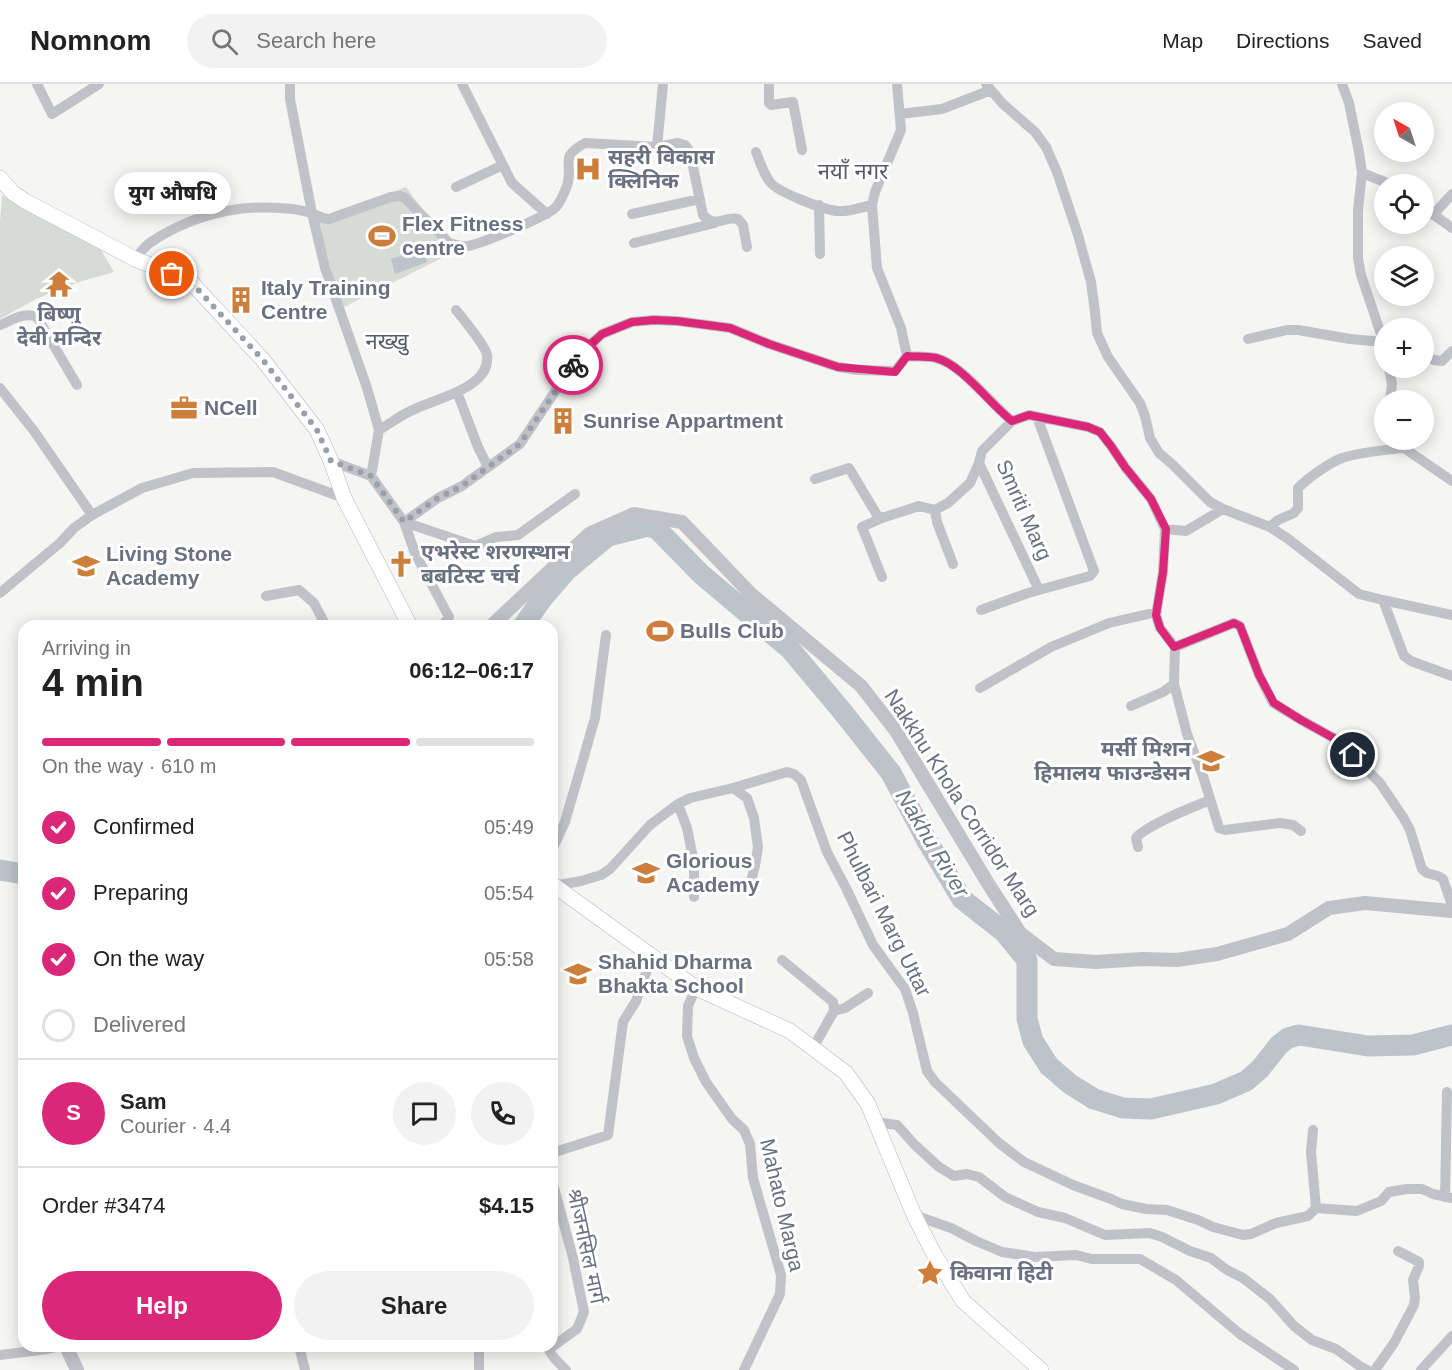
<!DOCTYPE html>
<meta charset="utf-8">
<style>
body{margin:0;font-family:Arial,"Noto Sans Devanagari",sans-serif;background:#f2f2f2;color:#222;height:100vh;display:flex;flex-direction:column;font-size:22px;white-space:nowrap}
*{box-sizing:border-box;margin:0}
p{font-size:20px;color:#767676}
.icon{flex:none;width:33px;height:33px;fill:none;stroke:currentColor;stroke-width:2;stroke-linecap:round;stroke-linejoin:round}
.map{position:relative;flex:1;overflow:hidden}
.side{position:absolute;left:18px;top:536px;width:540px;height:732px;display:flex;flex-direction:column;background:#fff;border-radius:18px;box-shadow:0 3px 15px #0003}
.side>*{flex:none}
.needle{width:39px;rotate:321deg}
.tools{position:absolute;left:1374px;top:18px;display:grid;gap:12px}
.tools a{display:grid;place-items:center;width:60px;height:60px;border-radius:50%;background:#fff;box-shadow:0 3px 15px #0003;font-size:30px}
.pin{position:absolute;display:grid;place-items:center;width:51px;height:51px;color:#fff;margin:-26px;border:3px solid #fff;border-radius:50%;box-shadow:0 2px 6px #0007}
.courier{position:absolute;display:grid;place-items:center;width:60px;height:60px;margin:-30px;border:4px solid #db2777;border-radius:50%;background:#fff;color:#222;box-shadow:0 2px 8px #0007}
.bubble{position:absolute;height:42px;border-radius:21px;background:#fff;box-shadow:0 3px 15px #0003;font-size:20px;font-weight:800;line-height:42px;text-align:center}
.overview em{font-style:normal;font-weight:800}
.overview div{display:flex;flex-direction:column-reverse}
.overview{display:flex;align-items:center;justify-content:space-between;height:102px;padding:0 24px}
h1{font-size:39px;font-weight:800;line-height:45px}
.bar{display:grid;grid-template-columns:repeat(4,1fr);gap:9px 6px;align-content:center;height:72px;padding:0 24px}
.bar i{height:8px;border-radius:4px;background:#e0e0e0}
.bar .active{background:#db2777}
.bar p{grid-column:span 4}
.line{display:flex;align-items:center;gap:15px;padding:0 24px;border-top:2px solid #e0e0e0}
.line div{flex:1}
.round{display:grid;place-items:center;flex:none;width:63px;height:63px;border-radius:32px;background:#f2f2f2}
ol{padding:0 24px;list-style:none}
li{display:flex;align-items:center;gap:18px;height:66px}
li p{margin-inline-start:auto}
li .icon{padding:6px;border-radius:50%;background:#db2777;color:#fff;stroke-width:4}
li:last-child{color:#767676}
li i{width:33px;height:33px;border:3px solid #e0e0e0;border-radius:50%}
.primary-button{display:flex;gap:12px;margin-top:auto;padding:12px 24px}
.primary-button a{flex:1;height:69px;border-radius:36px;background:#db2777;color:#fff;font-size:24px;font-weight:800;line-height:69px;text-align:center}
.primary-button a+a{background:#f2f2f2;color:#222}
header{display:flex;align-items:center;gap:36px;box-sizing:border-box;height:84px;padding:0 30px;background:#fff;border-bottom:2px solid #e0e0e0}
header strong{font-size:28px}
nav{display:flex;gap:33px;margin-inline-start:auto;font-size:21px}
.search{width:420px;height:54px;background:#f2f2f2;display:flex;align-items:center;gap:15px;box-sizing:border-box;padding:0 21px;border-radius:33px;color:#767676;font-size:22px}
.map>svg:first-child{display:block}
.green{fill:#d6dcd5}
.water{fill:#bcc3c9}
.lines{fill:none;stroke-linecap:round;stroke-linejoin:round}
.river{stroke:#bcc3c9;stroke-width:21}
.secondary-casing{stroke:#b5b8bd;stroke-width:16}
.minor{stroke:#c0c2c7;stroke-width:10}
.tertiary{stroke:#c0c2c7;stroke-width:14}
.secondary{stroke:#fff;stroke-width:15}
.done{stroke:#9aa0a9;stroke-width:6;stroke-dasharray:0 10.8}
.route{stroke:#db2777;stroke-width:8}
.labels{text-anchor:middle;stroke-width:6;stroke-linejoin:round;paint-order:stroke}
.poi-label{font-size:21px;font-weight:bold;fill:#697181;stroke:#fff;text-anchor:start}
.street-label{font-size:21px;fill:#697181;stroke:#fff}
.neighbourhood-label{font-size:22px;fill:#565b67;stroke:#fff}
.water-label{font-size:22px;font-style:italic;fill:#697784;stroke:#fff}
</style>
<header>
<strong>Nomnom</strong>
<div class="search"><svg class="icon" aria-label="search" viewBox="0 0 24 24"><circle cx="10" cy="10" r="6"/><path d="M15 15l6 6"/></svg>Search here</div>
<nav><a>Map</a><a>Directions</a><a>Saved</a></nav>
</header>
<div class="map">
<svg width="1452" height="1286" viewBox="0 0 1452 1286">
<rect width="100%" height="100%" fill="#f5f6f3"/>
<!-- green -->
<path class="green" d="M406 103 454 168 342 224 317 137Z
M2 111 21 124 50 127 100 164 114 188 79 198 36 215 0 235V138Z"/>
<!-- water -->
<path class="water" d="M423 164 427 178 395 190 391 175Z"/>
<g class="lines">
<!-- river -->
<path class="river" d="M523 542 542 515 567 486 608 452 648 442 657 445 701 490 790 565 842 627 891 689 926 755 962 815 1004 848 1027 876V935L1033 957 1049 982 1070 1000 1094 1015 1123 1024 1151 1025 1216 1010 1246 997 1260 985 1279 961 1288 954 1299 951 1368 962 1413 961 1452 951
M0 786 24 790"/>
<defs>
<path id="secondary" d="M0 94 13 109 25 117 135 175 190 197 263 276 317 346 331 377 344 414 410 542
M552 800 696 904 790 947 846 989 868 1020 914 1131 934 1170 963 1217 1041 1286"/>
</defs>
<!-- secondary casing -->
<use href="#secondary" class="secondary-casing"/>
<!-- minor -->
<path class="minor" d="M37 0 52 30 99 0
M290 0V15L312 129 325 184 367 304 379 346 371 392 404 438 415 469 449 533 442 542
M462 0 512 99 547 130
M769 0V19L771 21 793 18 802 66
M897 0 901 46 875 108 872 121 877 184 901 244 907 272
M986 0 1002 19 1035 48 1046 63 1057 88 1078 151 1091 198 1095 228 1097 249 1108 273 1140 319 1145 332 1150 354 1159 369 1172 380 1210 418 1223 425
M1342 0 1349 19 1359 68 1362 89 1358 126V174L1361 191 1384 259
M900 30 942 25 991 6
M657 63 663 0
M756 68C760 78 763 89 770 98 777 108 826 127 839 127 849 128 862 123 872 121
M1362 89 1390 100
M456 103 503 81
M819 121 820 170
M1424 124 1452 144
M632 130 700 115
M1433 131 1452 110
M634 159 715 139
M135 175C140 169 145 162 151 158 194 130 242 119 293 125 299 126 306 127 311 129 318 131 321 135 329 135L391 113 400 112 405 114 449 159C456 161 461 163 467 162 479 161 550 131 556 123 560 119 567 103 568 98 572 77 560 73 585 59L657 63 678 59 685 61 690 68 703 131C716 145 723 132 738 135L743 141 747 163
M0 241C11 237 25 227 37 233L77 301
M1248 255 1287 246H1298L1350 255 1384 258
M1424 270 1434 276 1442 277 1452 267
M1389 284 1392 300 1390 316
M0 304 34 347 92 431
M457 308 478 363 488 383
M1012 337 982 367 979 379 1039 506
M379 346C391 339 402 330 415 325 437 314 491 304 487 271 485 261 463 235 456 226
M1401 356 1404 364 1452 397
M331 377 371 392
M815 395 849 384 877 431 882 434 919 422 935 426 948 419 970 399 979 379
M935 426 937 438 953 480
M882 434 862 443 882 493
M404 438 438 414 462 402 520 360 572 282 589 262 602 250 632 238 654 236 677 237 730 244 769 260 838 283 857 286 895 287 907 272C916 273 927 272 936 274 960 279 991 320 1012 337L1029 331 1088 343 1100 348 1111 362 1125 383 1151 415 1165 445 1163 488 1156 531 1160 544 1175 563 1234 539 1240 542 1259 591 1273 619 1301 636 1339 657 1380 699 1403 733 1410 746 1422 785 1427 789 1438 792 1443 795 1452 821
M404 438 475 462 496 453 518 451 575 410
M1270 443 1278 436 1294 429 1298 424V404C1308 394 1329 379 1342 374 1361 368 1384 366 1404 364
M1165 445 1186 447 1223 425 1270 443 1287 454 1359 510 1383 516 1452 531
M0 509 60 459 74 444 92 431 142 404 193 389 273 388 344 414
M266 512 299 506 314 519 326 542
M1383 516 1404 572 1411 577 1452 592
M981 526 1028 509 1090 492 1094 487 1037 333
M1175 563 1174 600 1177 611 1187 650 1203 692 1219 744 1225 746 1280 739 1293 741 1301 747
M980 604 1051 563 1109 539 1157 528
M1131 622 1163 608 1174 600
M733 704 747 714 754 734 758 763 755 782 750 801
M678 720 687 744 694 779V813
M1138 763 1136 754C1146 741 1193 723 1210 716
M552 766 565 738 595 634 606 551
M553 802 581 797 601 791 610 785 650 741 678 720 690 714 733 704 787 688 794 690 801 696 827 768 846 804 873 861 905 905 913 929 927 987 935 998 999 1059 1024 1078 1073 1101 1111 1115 1122 1120 1146 1125 1167 1126 1198 1136 1213 1143 1243 1151 1251 1150 1276 1139 1308 1132 1316 1124 1357 1127 1381 1117 1389 1108 1407 1105H1422L1433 1110 1452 1114
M782 876 833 918 834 927 813 964
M696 904 688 922 687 952 694 974 706 998 732 1035 744 1046 750 1060 753 1094 781 1191 780 1210 744 1286
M834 927 845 924 868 909
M875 1038 897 1041 915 1061 939 1083 954 1092 967 1090 979 1093 1005 1113 1038 1128 1065 1134 1105 1151 1150 1149 1162 1153 1190 1167 1211 1174 1227 1186 1243 1194 1270 1215 1294 1242 1312 1256 1336 1265 1361 1283 1367 1286
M1313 1046 1311 1068 1316 1124
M552 1069 608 1051 623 938 636 917 652 872
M552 1096 573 1174 584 1228 577 1245 549 1265C551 1273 560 1280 566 1286
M1445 1113 1447 1008
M914 1131 951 1144 976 1157 1002 1168 1035 1173 1076 1171 1092 1175H1140L1176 1196 1240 1250 1294 1286
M299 1262 305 1286
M479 1262V1286
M0 1271 48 1265 60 1262
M1375 1286 1394 1259 1414 1221 1415 1214 1413 1196 1419 1182V1178L1398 1167
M1421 1286 1452 1252"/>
<!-- tertiary -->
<path class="tertiary" d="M491 542 589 450 634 430 682 438 751 510 861 602 896 647 989 801 1020 849 1054 875 1096 878 1143 875 1177 876 1217 870 1288 850 1329 824 1365 819 1452 827
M66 1262 77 1286"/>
<!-- secondary -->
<use href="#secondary" class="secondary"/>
</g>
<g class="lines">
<!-- done -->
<path class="done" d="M172 190 190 197 263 276 317 346 331 377 371 392 404 438 438 414 462 402 520 360 573 281"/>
<!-- route -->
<path class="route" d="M573 281 589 262 602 250 632 238 654 236 677 237 730 244 769 260 838 283 895 288 907 272C916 273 927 272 936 274 961 280 990 320 1012 337L1029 331 1088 343 1100 348 1111 362 1125 383 1151 415 1166 445 1163 488 1156 531 1160 544 1174 563 1234 539 1240 542 1259 591 1274 619 1301 636 1339 657 1353 671"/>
</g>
<!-- icons -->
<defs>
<symbol id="hospital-bare" viewBox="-9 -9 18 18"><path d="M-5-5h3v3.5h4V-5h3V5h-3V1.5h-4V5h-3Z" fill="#ce7e3b" stroke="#fff" stroke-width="2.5" paint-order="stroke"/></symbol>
<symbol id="stadium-bare" viewBox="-9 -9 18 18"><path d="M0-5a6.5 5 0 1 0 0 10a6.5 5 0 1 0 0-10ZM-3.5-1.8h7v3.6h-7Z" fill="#ce7e3b" stroke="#fff" stroke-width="2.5" paint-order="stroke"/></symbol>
<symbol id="temple-bare" viewBox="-9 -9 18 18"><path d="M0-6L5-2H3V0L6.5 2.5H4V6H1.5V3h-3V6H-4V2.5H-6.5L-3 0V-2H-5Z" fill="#ce7e3b" stroke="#fff" stroke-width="2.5" paint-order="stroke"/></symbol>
<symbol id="building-bare" viewBox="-9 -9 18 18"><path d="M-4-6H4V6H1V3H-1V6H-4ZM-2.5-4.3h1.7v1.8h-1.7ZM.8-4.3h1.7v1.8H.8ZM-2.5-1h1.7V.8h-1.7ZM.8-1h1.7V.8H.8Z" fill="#ce7e3b" stroke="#fff" stroke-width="2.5" paint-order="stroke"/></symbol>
<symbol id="office-bare" viewBox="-9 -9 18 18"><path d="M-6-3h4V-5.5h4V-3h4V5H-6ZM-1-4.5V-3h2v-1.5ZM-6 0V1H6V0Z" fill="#ce7e3b" stroke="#fff" stroke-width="2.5" paint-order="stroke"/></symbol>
<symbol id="church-bare" viewBox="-9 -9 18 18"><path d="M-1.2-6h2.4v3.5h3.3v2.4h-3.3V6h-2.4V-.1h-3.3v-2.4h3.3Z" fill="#ce7e3b" stroke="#fff" stroke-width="2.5" paint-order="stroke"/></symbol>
<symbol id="school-bare" viewBox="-9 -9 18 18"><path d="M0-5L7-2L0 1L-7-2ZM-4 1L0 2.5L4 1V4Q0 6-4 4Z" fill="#ce7e3b" stroke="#fff" stroke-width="2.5" paint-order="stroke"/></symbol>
<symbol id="sight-bare" viewBox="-9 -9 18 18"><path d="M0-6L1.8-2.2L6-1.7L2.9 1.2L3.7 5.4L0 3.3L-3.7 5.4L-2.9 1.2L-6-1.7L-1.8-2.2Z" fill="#ce7e3b" stroke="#fff" stroke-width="2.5" paint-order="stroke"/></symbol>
</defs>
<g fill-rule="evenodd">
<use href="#hospital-bare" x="569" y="66" width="38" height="38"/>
<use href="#stadium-bare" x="363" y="133" width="38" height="38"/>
<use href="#temple-bare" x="40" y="181" width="38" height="38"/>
<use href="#building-bare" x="222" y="197" width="38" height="38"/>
<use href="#office-bare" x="165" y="305" width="38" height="38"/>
<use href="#building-bare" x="544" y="318" width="38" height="38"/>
<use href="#church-bare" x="382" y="461" width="38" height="38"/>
<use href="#school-bare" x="67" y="463" width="38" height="38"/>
<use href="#stadium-bare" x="641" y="528" width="38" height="38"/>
<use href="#school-bare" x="1192" y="658" width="38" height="38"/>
<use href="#school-bare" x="627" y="770" width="38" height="38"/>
<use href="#school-bare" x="559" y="871" width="38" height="38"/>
<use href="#sight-bare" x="911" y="1170" width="38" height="38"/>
</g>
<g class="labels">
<!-- poi labels -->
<g class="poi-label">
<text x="608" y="80">सहरी विकास<tspan x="608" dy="24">क्लिनिक</tspan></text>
<text x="402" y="147">Flex Fitness<tspan x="402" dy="24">centre</tspan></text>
<text x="261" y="211">Italy Training<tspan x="261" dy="24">Centre</tspan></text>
<text x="59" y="237" text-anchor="middle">बिष्णु<tspan x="59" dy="24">देवी मन्दिर</tspan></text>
<text x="204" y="331">NCell</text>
<text x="583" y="344">Sunrise Appartment</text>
<text x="421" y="475">एभरेस्ट शरणस्थान<tspan x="421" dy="24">बबटिस्ट चर्च</tspan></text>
<text x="106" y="477">Living Stone<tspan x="106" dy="24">Academy</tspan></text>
<text x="680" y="554">Bulls Club</text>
<text x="1191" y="672" text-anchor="end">मर्सी मिशन<tspan x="1191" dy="24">हिमालय फाउन्डेसन</tspan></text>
<text x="666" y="784">Glorious<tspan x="666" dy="24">Academy</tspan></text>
<text x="598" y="885">Shahid Dharma<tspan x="598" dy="24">Bhakta School</tspan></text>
<text x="950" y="1196">किवाना हिटी</text>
</g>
<!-- street labels -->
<g class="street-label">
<text transform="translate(1024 426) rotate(66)" y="7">Smriti Marg</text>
<text transform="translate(962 719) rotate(57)" y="7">Nakkhu Khola Corridor Marg</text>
<text transform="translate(884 830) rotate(63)" y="7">Phulbari Marg Uttar</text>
<text transform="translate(782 1121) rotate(77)" y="7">Mahato Marga</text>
<text transform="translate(586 1162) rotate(78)" y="7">श्रीजनसिल मार्ग</text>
</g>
<!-- neighbourhood labels -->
<g class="neighbourhood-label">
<text x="853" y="95">नयाँ नगर</text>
<text x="387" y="265">नख्खु</text>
</g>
<!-- water labels -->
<g class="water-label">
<text transform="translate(933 759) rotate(59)" y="8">Nakhu River</text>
</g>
</g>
</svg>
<div class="tools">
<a><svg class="needle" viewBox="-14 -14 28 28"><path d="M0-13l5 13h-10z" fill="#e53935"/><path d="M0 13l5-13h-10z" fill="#767676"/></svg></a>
<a><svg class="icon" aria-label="locate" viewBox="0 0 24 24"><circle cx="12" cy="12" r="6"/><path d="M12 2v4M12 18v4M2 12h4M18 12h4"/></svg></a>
<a><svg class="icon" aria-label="layers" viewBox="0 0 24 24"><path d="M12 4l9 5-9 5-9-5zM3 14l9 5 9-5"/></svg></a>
<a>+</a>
<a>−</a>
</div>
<div class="pin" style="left:172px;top:190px;background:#ea580c"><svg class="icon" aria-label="bag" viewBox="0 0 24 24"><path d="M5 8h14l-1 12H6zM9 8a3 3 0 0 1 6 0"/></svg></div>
<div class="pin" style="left:1353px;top:671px;background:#1f2937"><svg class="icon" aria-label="home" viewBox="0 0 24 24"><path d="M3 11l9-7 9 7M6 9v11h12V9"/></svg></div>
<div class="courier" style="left:573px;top:281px"><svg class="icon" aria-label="bike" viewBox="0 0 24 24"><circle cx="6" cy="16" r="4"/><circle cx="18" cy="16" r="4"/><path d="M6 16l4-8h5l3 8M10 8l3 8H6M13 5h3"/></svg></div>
<div class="bubble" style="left:114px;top:88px;width:117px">युग औषधि</div>
<section class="side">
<div class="overview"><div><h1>4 min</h1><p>Arriving in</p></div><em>06:12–06:17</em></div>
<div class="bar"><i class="active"></i><i class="active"></i><i class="active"></i><i></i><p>On the way · 610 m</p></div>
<ol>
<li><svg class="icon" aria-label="check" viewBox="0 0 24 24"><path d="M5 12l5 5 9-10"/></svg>Confirmed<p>05:49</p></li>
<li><svg class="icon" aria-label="check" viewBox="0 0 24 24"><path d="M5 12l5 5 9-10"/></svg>Preparing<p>05:54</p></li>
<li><svg class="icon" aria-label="check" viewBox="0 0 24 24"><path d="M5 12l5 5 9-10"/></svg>On the way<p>05:58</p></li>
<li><i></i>Delivered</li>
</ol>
<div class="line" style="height:108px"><b class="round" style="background:#db2777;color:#fff">S</b><div><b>Sam</b><p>Courier · 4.4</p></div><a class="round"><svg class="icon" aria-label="chat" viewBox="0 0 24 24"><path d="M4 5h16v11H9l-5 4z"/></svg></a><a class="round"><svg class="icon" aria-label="phone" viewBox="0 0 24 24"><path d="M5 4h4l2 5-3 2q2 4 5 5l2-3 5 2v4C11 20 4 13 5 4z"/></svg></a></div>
<div class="line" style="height:78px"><div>Order #3474</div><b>$4.15</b></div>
<div class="primary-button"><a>Help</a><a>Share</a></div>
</section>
</div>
